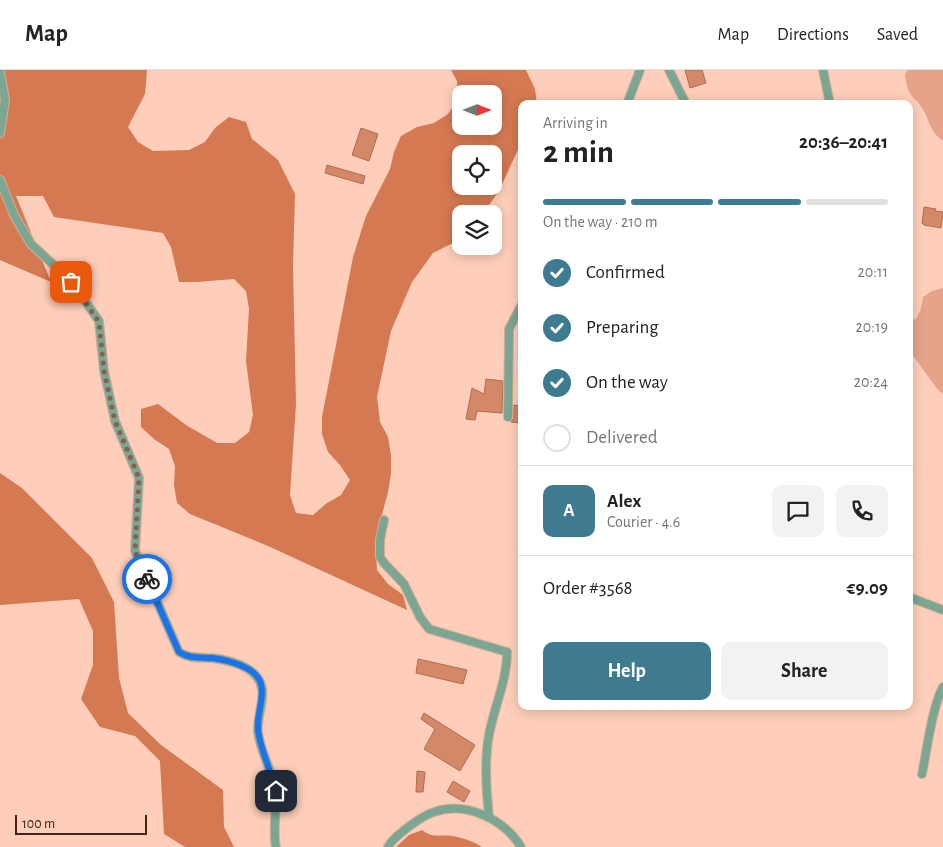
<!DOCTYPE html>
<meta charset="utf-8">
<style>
body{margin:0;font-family:"Alegreya Sans",sans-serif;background:#f2f2f2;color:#222;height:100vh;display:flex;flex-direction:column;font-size:19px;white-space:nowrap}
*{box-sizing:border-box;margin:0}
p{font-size:16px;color:#767676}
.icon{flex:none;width:28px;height:28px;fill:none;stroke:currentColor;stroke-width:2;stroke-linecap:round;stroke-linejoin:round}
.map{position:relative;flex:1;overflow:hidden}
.drawer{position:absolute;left:518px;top:30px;width:395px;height:610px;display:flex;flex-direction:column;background:#fff;border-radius:10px;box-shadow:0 2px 12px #0003}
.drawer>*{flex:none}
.needle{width:32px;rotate:90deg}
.controls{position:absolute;left:452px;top:15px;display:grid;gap:10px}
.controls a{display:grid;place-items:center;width:50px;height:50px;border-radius:10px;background:#fff;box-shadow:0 2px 12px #0003;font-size:25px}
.scale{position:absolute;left:15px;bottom:12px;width:132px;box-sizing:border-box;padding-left:5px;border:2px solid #422417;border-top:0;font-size:14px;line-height:18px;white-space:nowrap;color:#422417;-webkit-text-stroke:4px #feceba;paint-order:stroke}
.pin{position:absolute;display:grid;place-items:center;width:42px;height:42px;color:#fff;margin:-21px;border-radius:10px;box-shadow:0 2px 8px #0006}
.courier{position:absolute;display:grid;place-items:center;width:50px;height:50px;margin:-25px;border:4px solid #1a73e8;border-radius:50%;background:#fff;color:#222;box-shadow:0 1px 6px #0007}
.head em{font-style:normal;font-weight:700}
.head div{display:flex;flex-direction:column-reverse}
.head{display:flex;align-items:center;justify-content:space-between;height:85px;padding:0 25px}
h1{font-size:32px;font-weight:700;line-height:38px}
.bar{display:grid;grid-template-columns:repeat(4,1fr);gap:8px 5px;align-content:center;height:60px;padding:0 25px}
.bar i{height:6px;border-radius:4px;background:#e0e0e0}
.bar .active{background:#3e7b91}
.bar p{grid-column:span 4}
.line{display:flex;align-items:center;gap:12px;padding:0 25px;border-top:1px solid #e0e0e0}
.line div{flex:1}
.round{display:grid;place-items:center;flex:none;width:52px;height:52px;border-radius:10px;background:#f2f2f2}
ol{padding:0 25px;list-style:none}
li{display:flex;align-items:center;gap:15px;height:55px}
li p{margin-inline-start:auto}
li .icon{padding:5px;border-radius:50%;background:#3e7b91;color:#fff;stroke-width:4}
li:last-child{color:#767676}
li i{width:28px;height:28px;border:2px solid #e0e0e0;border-radius:50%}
.action{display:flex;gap:10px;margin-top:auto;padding:10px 25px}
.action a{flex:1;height:58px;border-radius:10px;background:#3e7b91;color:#fff;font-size:20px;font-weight:700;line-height:58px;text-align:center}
.action a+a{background:#f2f2f2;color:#222}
header{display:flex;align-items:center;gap:30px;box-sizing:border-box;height:70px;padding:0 25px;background:#fff;border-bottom:1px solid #e0e0e0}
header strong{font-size:24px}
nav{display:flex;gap:28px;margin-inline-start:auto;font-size:18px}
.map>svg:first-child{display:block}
.green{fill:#e5a489}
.forest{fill:#d57952;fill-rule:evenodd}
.building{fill:#d38868;stroke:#b36b4c}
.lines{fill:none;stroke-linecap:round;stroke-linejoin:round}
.street-casing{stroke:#d8ac99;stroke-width:10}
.street{stroke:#7ba792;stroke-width:8}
.done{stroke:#846050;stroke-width:5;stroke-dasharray:0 9}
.route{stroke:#1a73e8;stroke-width:6}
</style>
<header>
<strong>Map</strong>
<nav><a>Map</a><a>Directions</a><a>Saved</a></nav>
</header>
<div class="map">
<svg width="943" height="777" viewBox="0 0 943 777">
<rect width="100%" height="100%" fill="#feceba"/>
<!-- green -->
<path class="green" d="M908 0H943V71C928 60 930 48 920 35 918 31 914 30 912 26 907 20 906 12 905 4Z
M943 218V324L938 320 909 280V250L916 249 921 239 923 227 932 221Z"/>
<!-- forest -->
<path class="forest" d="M0 0H147L145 24 128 57 138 72 153 81 189 80 205 72 215 58 229 47 246 52 252 69 278 90 295 124 293 197 296 334 290 425 296 443 313 445 327 433 341 425 350 410 340 395 328 382 322 364V347L353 187 366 146 390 99 394 82 401 66 417 57 434 53 448 44 458 29 457 11 451 0H526L535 19 537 34H521V73L499 121 489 135 486 144H461V169L433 183 412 212 391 261 377 327 380 352 388 367 391 385V404L388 422 375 471 377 500 388 514 403 525 407 540 268 476 190 444 177 433 174 415 175 396 169 379 154 369 141 357V339L158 334 186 355 217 373H235L249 362 253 345 246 291 249 239 246 221 234 209 197 212H179L171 177 163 163 54 147 43 126H16L51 212 0 190ZM461 24H494V56H461ZM461 84H494V116H461Z
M0 403 22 418 92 488 114 532 119 608 128 643 161 675 223 720 224 757 234 777H185L164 764 160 691 135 666 100 657 81 629 93 595V561L79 529 0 535Z
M422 760C434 769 439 764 452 766 463 768 473 771 482 777H396L409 765Z"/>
<!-- building -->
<path class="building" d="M685 0H702L706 13 690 18Z
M361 58 378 64 369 91 352 85Z
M327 95 365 106 363 114 325 103Z
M924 137 936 139 935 141 943 142 941 158 924 155 922 153Z
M486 309 503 311 502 343 477 341 475 350 466 349 472 318 484 324Z
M514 335 521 336V353L511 352 514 348Z
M418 589 467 600 463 614 416 603Z
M424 643 475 675 460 701 424 679 435 659 421 649Z
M417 701 425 702 423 722H416Z
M453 711 470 721 464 732 447 722Z"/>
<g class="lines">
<defs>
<path id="street" d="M669 0 686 34
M823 0 830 34
M0 2 5 30 0 63
M627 34 640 0
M0 110 14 145 31 174 71 211 99 251 104 301 115 351 139 408 135 481 179 582C189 589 200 587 212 588 224 589 242 594 251 601 273 618 256 640 258 662 260 681 272 700 275 720 278 738 272 759 276 777
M508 347 509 259 521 236
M384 450 380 470V487L384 493 404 514 420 547 429 559 507 582C507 611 494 637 489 665 484 691 486 719 489 746
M909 527 943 540
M922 704C927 680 932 637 943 617
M388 777C392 769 400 764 407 758 415 752 424 745 434 742 466 731 504 749 521 777"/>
</defs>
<!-- street casing -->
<use href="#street" class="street-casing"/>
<!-- street -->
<use href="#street" class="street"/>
</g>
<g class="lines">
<!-- done -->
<path class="done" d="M71 212 99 252 104 301 115 351 139 408 135 481 147 509"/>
<!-- route -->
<path class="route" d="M147 509 179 582C190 589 200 587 212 588 221 589 233 592 242 596 279 611 252 640 259 666 263 685 271 702 276 721"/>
</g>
</svg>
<div class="controls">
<a><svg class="needle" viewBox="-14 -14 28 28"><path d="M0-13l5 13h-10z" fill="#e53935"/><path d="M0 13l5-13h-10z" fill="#767676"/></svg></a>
<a><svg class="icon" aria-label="locate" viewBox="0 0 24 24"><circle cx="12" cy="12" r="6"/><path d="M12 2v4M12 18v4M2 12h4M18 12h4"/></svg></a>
<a><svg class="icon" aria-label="layers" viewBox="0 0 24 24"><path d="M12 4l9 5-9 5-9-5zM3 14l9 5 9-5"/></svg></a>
</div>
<div class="scale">100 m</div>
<div class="pin" style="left:71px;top:212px;background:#ea580c"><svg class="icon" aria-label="bag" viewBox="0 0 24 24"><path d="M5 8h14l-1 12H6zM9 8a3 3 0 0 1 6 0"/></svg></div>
<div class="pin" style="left:276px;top:721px;background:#1f2937"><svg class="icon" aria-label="home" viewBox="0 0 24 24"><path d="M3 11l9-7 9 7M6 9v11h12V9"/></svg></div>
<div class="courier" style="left:147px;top:509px"><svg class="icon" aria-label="bike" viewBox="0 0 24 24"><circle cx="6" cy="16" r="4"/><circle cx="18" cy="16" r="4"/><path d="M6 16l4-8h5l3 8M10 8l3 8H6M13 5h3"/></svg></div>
<section class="drawer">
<div class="head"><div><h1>2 min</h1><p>Arriving in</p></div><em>20:36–20:41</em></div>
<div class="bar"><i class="active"></i><i class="active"></i><i class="active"></i><i></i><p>On the way · 210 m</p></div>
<ol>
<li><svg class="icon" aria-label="check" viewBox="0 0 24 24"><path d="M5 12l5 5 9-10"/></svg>Confirmed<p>20:11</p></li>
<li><svg class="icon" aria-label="check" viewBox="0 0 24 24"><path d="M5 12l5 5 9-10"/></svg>Preparing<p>20:19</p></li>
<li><svg class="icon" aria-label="check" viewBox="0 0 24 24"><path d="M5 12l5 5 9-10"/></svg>On the way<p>20:24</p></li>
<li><i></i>Delivered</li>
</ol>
<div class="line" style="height:90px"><b class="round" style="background:#3e7b91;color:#fff">A</b><div><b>Alex</b><p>Courier · 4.6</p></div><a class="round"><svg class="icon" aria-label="chat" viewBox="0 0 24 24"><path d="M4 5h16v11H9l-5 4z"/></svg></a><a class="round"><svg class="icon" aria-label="phone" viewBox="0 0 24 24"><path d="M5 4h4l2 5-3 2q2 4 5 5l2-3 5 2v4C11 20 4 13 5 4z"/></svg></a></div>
<div class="line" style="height:65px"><div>Order #3568</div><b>€9.09</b></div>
<div class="action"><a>Help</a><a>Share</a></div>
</section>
</div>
